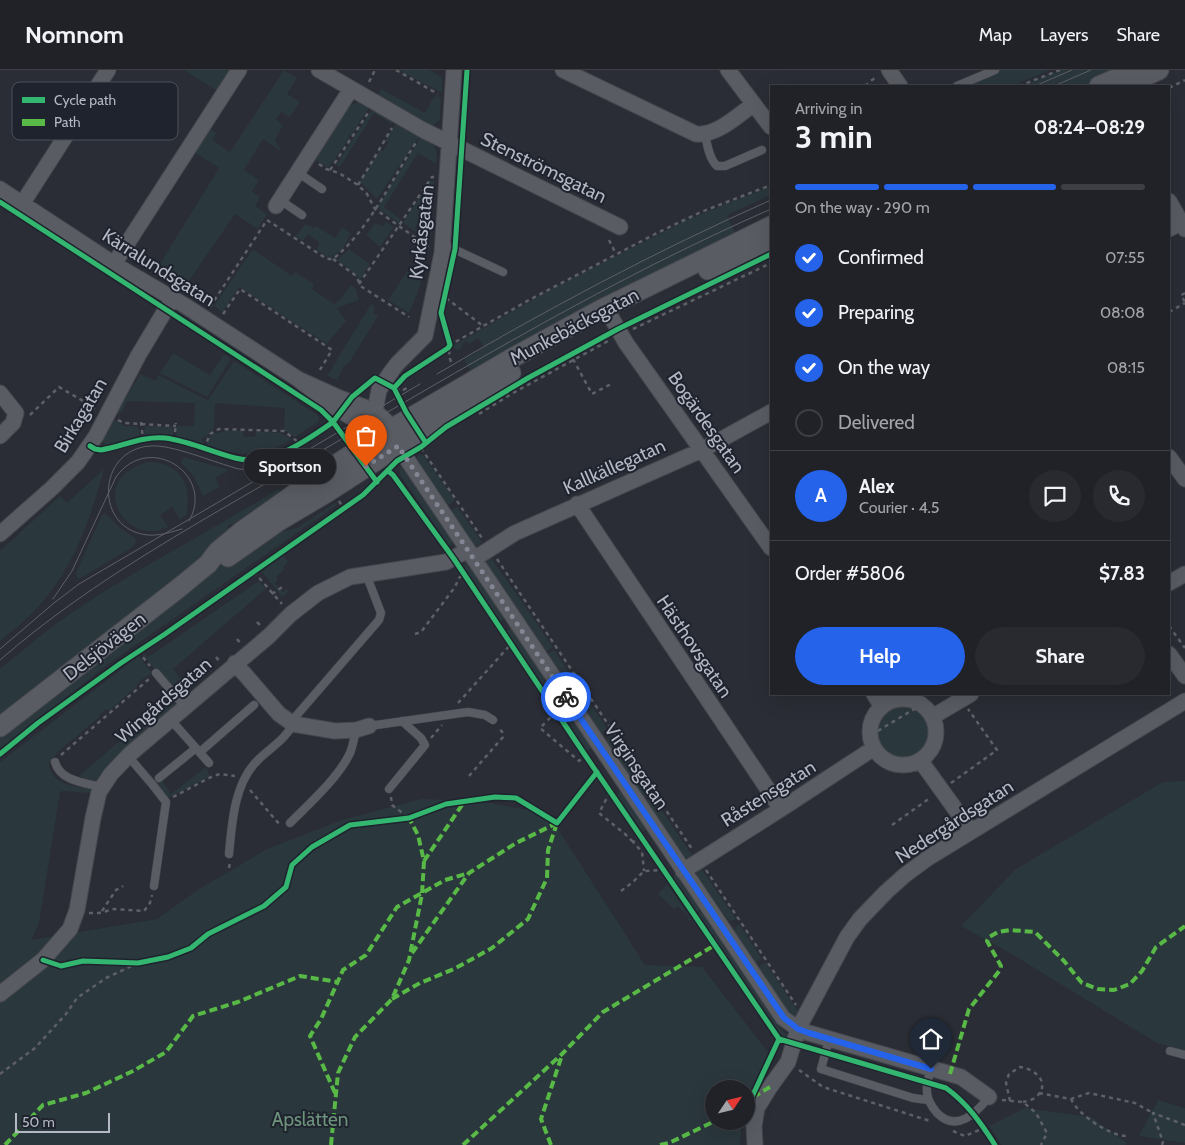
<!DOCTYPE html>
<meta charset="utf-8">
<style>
body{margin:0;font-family:Cabin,sans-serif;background:#282a30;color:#f1f3f6;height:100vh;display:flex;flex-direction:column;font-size:19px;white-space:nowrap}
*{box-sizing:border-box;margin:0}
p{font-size:16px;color:#a2a4a8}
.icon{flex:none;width:28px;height:28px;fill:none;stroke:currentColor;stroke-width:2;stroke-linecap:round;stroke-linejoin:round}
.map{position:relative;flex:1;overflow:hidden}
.drawer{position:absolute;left:770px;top:15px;width:400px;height:610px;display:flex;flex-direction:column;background:#202228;border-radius:0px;box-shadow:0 5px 20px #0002,0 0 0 1px #3d3f45}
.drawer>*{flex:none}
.needle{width:32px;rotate:55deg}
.tools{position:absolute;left:705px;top:1010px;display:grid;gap:10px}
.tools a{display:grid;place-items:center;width:50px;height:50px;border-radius:50%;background:#202228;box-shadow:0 5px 20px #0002,0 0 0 1px #3d3f45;font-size:25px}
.scale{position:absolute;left:15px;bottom:12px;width:95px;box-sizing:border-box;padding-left:5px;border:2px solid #b4b8c5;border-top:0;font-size:14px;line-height:18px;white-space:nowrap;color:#b4b8c5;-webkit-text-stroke:4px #1e232e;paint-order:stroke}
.pin{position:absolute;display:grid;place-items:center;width:42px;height:42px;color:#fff;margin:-51px -21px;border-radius:50% 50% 50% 0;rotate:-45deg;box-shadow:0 0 5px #0007}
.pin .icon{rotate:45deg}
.courier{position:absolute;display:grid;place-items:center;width:50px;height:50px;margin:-25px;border:4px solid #2563eb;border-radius:50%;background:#fff;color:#222;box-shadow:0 1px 6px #0007}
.bubble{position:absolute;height:35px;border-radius:18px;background:#202228;box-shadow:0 5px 20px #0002,0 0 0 1px #3d3f45;font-size:16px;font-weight:800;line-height:35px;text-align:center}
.summary em{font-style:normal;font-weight:800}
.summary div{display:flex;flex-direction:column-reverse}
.summary{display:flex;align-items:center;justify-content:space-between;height:85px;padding:0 25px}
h1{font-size:32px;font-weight:800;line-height:38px}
.bar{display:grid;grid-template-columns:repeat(4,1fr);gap:8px 5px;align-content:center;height:60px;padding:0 25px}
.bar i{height:6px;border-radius:4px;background:#3d3f45}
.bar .selected{background:#2563eb}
.bar p{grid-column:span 4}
.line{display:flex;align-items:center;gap:12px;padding:0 25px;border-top:1px solid #3d3f45}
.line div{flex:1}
.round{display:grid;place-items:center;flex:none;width:52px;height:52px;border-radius:26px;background:#282a30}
ol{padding:0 25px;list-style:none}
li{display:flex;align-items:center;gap:15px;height:55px}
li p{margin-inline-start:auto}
li .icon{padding:5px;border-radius:50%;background:#2563eb;color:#fff;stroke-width:4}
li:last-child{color:#a2a4a8}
li i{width:28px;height:28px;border:2px solid #3d3f45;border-radius:50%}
.action{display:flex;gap:10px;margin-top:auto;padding:10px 25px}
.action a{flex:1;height:58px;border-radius:30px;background:#2563eb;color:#fff;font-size:20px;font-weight:800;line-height:58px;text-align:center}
.action a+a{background:#282a30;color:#f1f3f6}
header{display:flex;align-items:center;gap:30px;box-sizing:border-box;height:70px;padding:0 25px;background:#202228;border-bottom:1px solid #3d3f45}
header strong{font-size:24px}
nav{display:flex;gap:28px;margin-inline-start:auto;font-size:18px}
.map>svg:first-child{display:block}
.green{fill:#2a373c}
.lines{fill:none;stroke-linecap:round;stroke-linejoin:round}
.service-casing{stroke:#46484e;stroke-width:9}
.minor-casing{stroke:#46484e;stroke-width:17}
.tertiary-casing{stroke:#46484e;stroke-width:21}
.path{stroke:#5d6066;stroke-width:2.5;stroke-dasharray:4 4;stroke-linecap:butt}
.service{stroke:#595c63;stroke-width:8}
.minor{stroke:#595c63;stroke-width:15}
.tertiary{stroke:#595c63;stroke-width:19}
.tram{stroke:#5e6066;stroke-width:1}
.quiet{stroke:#58b947;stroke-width:4;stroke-dasharray:8 4;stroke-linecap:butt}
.cycleway-casing{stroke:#1e232e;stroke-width:8}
.cycleway{stroke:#33b770;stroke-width:5}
.done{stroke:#848793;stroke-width:5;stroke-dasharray:0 9}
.route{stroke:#2563eb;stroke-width:6}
.labels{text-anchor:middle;stroke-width:4;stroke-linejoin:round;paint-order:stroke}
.street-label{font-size:19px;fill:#b4b8c5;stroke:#1e232e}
.park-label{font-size:19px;fill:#6e937c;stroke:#1e232e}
.key{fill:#1e232e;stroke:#4b505b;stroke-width:1}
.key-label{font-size:14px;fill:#b4b8c5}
</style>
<header>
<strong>Nomnom</strong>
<nav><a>Map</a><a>Layers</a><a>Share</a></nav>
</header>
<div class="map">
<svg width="1185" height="1075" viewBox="0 0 1185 1075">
<rect width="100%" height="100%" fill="#2a2d35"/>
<!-- green -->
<path class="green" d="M184 0H233L219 22Z
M284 0 297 8 287 24 300 32 290 47 281 42 276 49 283 55 275 70 282 82 263 69 244 100 259 110 252 121 260 127 255 136 267 144 258 159 235 144 186 215 158 197 219 98 194 82 209 58 216 63 212 70 230 82Z
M399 0H429L442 7V23Z
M1000 0H1050L1012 16H962Z
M1059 0H1128L1090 16H1021Z
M381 19 425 43 435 25 441 28 440 50 430 57 376 27Z
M359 32 370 36 352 64 348 66 349 69 328 98 313 88 348 36Z
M373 38 394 50 392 54 374 43 340 97 336 95Z
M397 52 420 65 377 129 362 114 360 111 380 80 383 81 388 73 385 71Z
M422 65C434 73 439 80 436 94L418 83 384 137 401 149 399 153 381 141 378 136Z
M431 110 434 111 431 137 428 141V149L422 145 415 158 418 160 417 163 403 153Z
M771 116V125L727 145 737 167 492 295 466 303 470 299 464 290 484 277 478 268 469 274 467 271 462 274 463 276 457 281 453 276 467 268 551 219 687 150Z
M386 152 394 157 380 177 366 165 375 153 383 156Z
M305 154 314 158 316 156 335 168 342 157 352 164 349 166 343 179 329 189 317 180 319 172 308 164 303 171 296 166Z
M253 179 292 206 295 202 314 214 312 219 334 234 339 231 351 215 356 219 359 230 337 238 346 251 327 274 239 217 222 242 214 236Z
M349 179 370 194 360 210 355 203 337 190Z
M421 180 426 182C425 204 418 224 409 243L388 230 408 200H412L414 195 413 192Z
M371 234 375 237 373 243 378 246 349 293 344 296 337 310 327 306Z
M173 283 210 305 224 284 231 289 207 327 160 303Z
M234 291 317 345 319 348 318 352 295 367 284 360 285 338 215 333 214 359 209 363 206 368 203 367 201 370 204 372V374L176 367 177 356H194L195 333 126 331C126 336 122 344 116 345L140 304 156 311 158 305 208 330Z
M115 350 125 356H137L140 361 139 367 111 374H104L102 371 103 366Z
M145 356 173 357V365L143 366Z
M226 361H243V366L245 367H255L256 362C269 362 281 361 292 369 260 390 241 386 206 375L211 364Z
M419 384 424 386 455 431 448 435 418 394 417 387Z
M184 387 229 400 215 408 220 417 203 426 193 405 181 393V391Z
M148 392C181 392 193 416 186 445L180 450 172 437 160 445 168 457C127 479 83 410 148 392Z
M401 396 452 469V475H449L401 406 399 399Z
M104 399C91 448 72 503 35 540 25 551 12 561 0 571V481L60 426 67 433Z
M278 419 282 424 237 461 231 454 227 456 233 465 0 649V599C20 583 39 566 60 551 129 502 206 464 278 419Z
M335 433 337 435 107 595 0 680V665L199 511 266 465 297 458Z
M457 436 482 472 478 476 474 475 451 441Z
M105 443 120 458 135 468 136 473 131 478 81 508H77L76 503 102 445Z
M283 485 288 492 283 497 285 499 276 507 278 509 275 513 283 522 287 519 289 521 282 527 261 501Z
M490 486 553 577 546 582 485 493V490Z
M467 492 505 548 500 552 499 550 464 498 463 495Z
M259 511 266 519 173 599 185 614 191 609 195 615 180 627 161 603 156 601 142 583 143 582 148 587Z
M511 558 563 634 557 637 506 562Z
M554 580 585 626 579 630 547 584Z
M139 586 152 603 140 611 136 617 109 641 106 639 99 645V647L58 682 49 694C51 715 75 716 91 719L90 723 64 721 60 722 39 853 31 870 157 849 199 819 267 779 342 750 421 729 479 731 538 742 558 759 645 895 702 897 771 986 746 1031V1019H714V1051H742L740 1075H0V692Z
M587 628 606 657V660L601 664 580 634Z
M166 629 173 630 175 635 113 689 95 711 80 707 81 704 165 632Z
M564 636 592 677 587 681 559 640Z
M876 664a27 27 0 1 1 54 0a27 27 0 1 1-54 0Z
M612 666 651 723 644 728 605 671Z
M206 697 210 707 167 728 155 712 160 708 171 724Z
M1185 711V981L1157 973 1010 883 961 856 1016 799 1163 712Z
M621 719 647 759 642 762 617 726Z
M650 726H652L692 785 688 788 684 787 646 731Z
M701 798 736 849 730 852 698 808 696 801Z
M676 802 701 838 696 843 673 809Z
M667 814 691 849V850L687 851 689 847 678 836 674 839 658 824Z
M702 840 788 968 782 967 778 964 699 847V843Z
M739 854 762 889 756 893 733 860Z
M765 892 798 941 799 945 796 949 791 946 760 901 758 898Z
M1158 1030 1185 1038V1073L1139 1066Z
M1025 1038 1091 1047 1127 1073 1125 1075H1002L989 1056Z"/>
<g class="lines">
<defs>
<path id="service" d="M957 16 995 0
M705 64C707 74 709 89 717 96H725L762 80
M297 102 322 119
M280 130 302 145
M443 174 503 202
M156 603 185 637
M170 649 209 693
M290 653 379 550 381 543 366 504
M369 656 468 642 485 645 493 650
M200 682 254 635
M128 686 152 714 166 732 154 816
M55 692C60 711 85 713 101 717
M159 708 196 678
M389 719 425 675 421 668 402 651
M290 753C309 734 339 707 350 683 353 676 354 668 356 660
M229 784C232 753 234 713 258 690 270 678 286 669 293 654
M829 970 821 999 913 1028 928 1030
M1170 981 1185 985
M931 999C929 1006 926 1014 927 1022 927 1030 932 1037 937 1043 957 1063 976 1043 989 1027"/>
<path id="minor" d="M319 0 423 60 620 157
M563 0 696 64C717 66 738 45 754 34
M728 0 771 57
M889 0 900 16
M0 119 114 194 184 235 298 309 334 337 389 370
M1169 131 1185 159
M22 134 108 0
M276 136 351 19
M1169 159 1185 151
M114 194 239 0
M611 247 626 273 771 478
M298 309 340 328 375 341 388 353 398 376 783 948 798 959 809 963 961 1007 989 1027
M0 323 16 343 13 353 0 366
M375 341 379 320 391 302 397 294 425 266 442 183 454 0
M1169 387 1185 409
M577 434 781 739
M0 464 52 418 78 392 96 366 138 286 172 229
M474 489 515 463 702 380 771 342
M1169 513 1185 504
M1169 584 1185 606
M235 593 279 644 293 654 335 661 356 660 369 656
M874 624 882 637
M870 662a33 33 0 1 1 66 0a33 33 0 1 1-66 0Z
M932 647 971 624
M920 690 971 761
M683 801 781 739 874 678
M0 924 43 890 70 859 77 840 93 748 99 722 111 704 130 684 269 566 291 544 318 523 350 507 446 492 468 480
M755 1075 754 1056 757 1038 770 1017 788 992 798 959 847 867 860 849 886 822 905 805 928 788 1185 631"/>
<path id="tertiary" d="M1127 15 1159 0
M1099 16 1136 0
M708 200 771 173
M228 487 279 451 328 422 511 303
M0 657 180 517 208 494 218 481 242 461 338 393 391 359 512 288 600 240 771 156"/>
</defs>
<!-- service casing -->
<use href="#service" class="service-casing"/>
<!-- minor casing -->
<use href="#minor" class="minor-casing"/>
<!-- tertiary casing -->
<use href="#tertiary" class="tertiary-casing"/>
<!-- path -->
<path class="path" d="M396 0 438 24
M369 12 375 0
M865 16 872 10 877 7
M1019 16 1060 0
M1169 18 1185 10
M319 94 326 99 339 103 358 115 367 124 375 139 430 178
M330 100 368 43
M358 115 392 58
M267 150 327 189H333C370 159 391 110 417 71
M609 170 616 184
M333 189 355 205 362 217 409 247
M359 214 432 107H434
M1185 223 1181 225 1185 232
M446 228 483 256
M210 237 267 150
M1169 242 1185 233
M223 244 240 219 332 280 318 303
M633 259 771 193
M573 289 592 324 613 313
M451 292 449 286 450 275 529 230 659 162 701 142 771 115
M396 318 401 321 407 318
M479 344 513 323 610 270
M30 345 59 317 95 338
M118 350 124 353 176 356
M141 352 143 369
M174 370 176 353
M421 378 482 468
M204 379 210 364 219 359 284 361 299 373
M339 431 343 438
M497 489 692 779
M254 502 282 534
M272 524 285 515
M257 552 262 557
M1169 556 1185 578
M415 564 421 562 455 517 459 508 464 504
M237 569 241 574
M138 581 150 596
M216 587 220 592
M196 604 200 609
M458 633 511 574
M556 642 540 658 579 691 585 685
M871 665 921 635
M431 668 442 655
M61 685 149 609
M469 706 503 667V663L498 657
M951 713 997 680 968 639
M250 720 280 755
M610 722 599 743 625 764 633 772
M173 727 213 706 220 704 235 706
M391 727 392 735 409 748
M892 755 930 728
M641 766 633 772 642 782 644 801
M229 798 230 792
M706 800 796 935
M621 821 633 812 644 801 664 800
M102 841 116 820 123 816
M89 843H99L114 839 144 841 150 833 152 825
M799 1000 823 1017 930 1051
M0 1004 35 978 66 944 77 928 106 908 138 893
M1039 1023 1071 1029 1089 1023 1135 1033 1153 1043
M1071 1029C1078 1045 1109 1065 1126 1066
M1002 1030 1023 1032 1036 1043 1047 1063 1041 1075
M1010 1031 1006 1013 1009 1004 1020 997C1036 999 1052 1014 1035 1028 1032 1030 1027 1031 1023 1032
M953 1061 965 1066 984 1058
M1162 1075 1163 1072 1153 1043 1185 1055"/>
<!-- service -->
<use href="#service" class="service"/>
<!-- minor -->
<use href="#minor" class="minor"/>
<!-- tertiary -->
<use href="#tertiary" class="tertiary"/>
<!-- tram -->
<path class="tram" d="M1035 16 1072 0
M1054 16 1091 0
M437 304C545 240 656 181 771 130
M182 459C171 462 160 466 148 465 94 460 96 380 150 376 172 374 215 393 239 399 262 402 281 395 301 384L420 314
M53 529 72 501 116 407C149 361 216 405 189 451
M0 579 54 533 79 514 273 400
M0 590C95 507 208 448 316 384 465 297 613 208 771 139"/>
<!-- quiet -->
<path class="quiet" d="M424 791 464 732
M412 883 469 803 516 773 557 753
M392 929 420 913 454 899 492 878 528 849 547 808 548 780 557 753
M950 1004 969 939 1000 900 1001 896 987 871 989 867 998 862 1010 860 1035 862 1064 891 1082 913 1098 919 1114 920 1130 914 1142 901 1156 877 1185 856
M335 1023 310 966 321 949 343 900 366 885 397 837 445 810 469 803
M753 1027 770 1017
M5 1075 43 1035 86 1023 133 1001 166 982 193 946 238 932 300 906 338 912
M331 1075 338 1003 355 967 392 929 409 890 422 824 424 791 418 765 409 748
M463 1075 562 984 603 942 715 875
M551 1075 541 1049 562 985
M660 1075 669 1073 715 1051"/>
<defs>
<path id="cycleway" d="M0 132 321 340 333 352C306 371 270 397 235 388 212 382 189 371 165 368 143 366 123 376 101 380L95 379 90 376
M426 373 406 342 394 318 405 306 448 278 450 275 441 243 455 179 467 0
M388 401 393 405 454 489 585 685 779 969
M377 412 333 352 352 327 375 308 394 318
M0 684 38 653 121 593 165 564 363 425 397 391 421 377 446 357 528 308 618 259 771 184
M43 890 61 896 83 891 138 893 168 887 191 878 208 864 264 836 286 817 292 795 312 777 350 755 409 748 446 734 495 727 516 728 557 753 597 702
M779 969 946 1018C967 1033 981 1053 995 1075
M751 1029 779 969"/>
</defs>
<!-- cycleway casing -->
<use href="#cycleway" class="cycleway-casing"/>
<!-- cycleway -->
<use href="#cycleway" class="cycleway"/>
</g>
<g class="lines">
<!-- done -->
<path class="done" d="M366 396 398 376 566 627"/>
<!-- route -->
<path class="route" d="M566 627 784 948 798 959 809 963 931 999"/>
</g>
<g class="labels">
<!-- street labels -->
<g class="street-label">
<text transform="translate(544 97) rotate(26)" y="7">Stenströmsgatan</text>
<text transform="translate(421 162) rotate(-83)" y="7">Kyrkåsgatan</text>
<text transform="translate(159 197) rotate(32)" y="7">Kärralundsgatan</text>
<text transform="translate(574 256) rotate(-28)" y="7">Munkebäcksgatan</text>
<text transform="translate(80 345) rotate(-59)" y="7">Birkagatan</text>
<text transform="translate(707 352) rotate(55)" y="7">Bogärdesgatan</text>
<text transform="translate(614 396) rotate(-24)" y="7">Kallkällegatan</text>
<text transform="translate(104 576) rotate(-38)" y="7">Delsjövägen</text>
<text transform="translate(695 576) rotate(56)" y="7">Hästhovsgatan</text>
<text transform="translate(163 630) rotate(-41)" y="7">Wingårdsgatan</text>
<text transform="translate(637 696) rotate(56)" y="7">Virginsgatan</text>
<text transform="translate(768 723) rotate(-32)" y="7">Råstensgatan</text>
<text transform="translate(954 751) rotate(-33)" y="7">Nedergårdsgatan</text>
</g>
<!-- park labels -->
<g class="park-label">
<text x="310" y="1056">Apslätten</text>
</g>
</g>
<!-- legend -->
<rect x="12" y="12" width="166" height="58" rx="8" class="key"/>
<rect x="22" y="27" width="23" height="6" fill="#33b770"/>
<rect x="22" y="49" width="23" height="7" fill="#58b947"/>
<g class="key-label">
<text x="54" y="35">Cycle path</text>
<text x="54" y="57">Path</text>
</g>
</svg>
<div class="tools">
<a><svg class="needle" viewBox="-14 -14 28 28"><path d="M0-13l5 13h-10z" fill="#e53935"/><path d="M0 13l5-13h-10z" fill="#a2a4a8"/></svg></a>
</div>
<div class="scale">50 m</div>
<div class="pin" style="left:366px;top:396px;background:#ea580c"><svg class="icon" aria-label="bag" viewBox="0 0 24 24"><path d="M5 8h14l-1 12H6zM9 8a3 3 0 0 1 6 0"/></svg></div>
<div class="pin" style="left:931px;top:999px;background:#1f2937"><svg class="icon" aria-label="home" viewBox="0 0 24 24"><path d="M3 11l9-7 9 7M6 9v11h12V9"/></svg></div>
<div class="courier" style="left:566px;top:627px"><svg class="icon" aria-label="bike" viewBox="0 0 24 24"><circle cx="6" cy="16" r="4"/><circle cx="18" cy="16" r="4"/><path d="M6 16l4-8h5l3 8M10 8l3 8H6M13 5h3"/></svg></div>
<div class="bubble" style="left:244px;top:379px;width:92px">Sportson</div>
<section class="drawer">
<div class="summary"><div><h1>3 min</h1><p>Arriving in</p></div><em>08:24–08:29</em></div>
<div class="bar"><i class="selected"></i><i class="selected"></i><i class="selected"></i><i></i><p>On the way · 290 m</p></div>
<ol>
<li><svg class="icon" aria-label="check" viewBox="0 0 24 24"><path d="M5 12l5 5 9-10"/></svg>Confirmed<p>07:55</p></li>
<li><svg class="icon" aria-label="check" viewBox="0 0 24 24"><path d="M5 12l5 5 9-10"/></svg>Preparing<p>08:08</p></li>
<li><svg class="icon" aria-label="check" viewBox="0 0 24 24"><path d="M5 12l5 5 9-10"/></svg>On the way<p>08:15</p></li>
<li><i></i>Delivered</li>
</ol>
<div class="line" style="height:90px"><b class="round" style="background:#2563eb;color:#fff">A</b><div><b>Alex</b><p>Courier · 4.5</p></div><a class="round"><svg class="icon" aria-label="chat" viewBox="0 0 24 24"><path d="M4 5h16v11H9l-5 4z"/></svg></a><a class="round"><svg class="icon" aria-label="phone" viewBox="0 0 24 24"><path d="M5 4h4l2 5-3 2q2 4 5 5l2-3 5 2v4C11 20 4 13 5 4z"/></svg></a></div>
<div class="line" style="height:65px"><div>Order #5806</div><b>$7.83</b></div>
<div class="action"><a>Help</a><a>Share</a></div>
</section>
</div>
